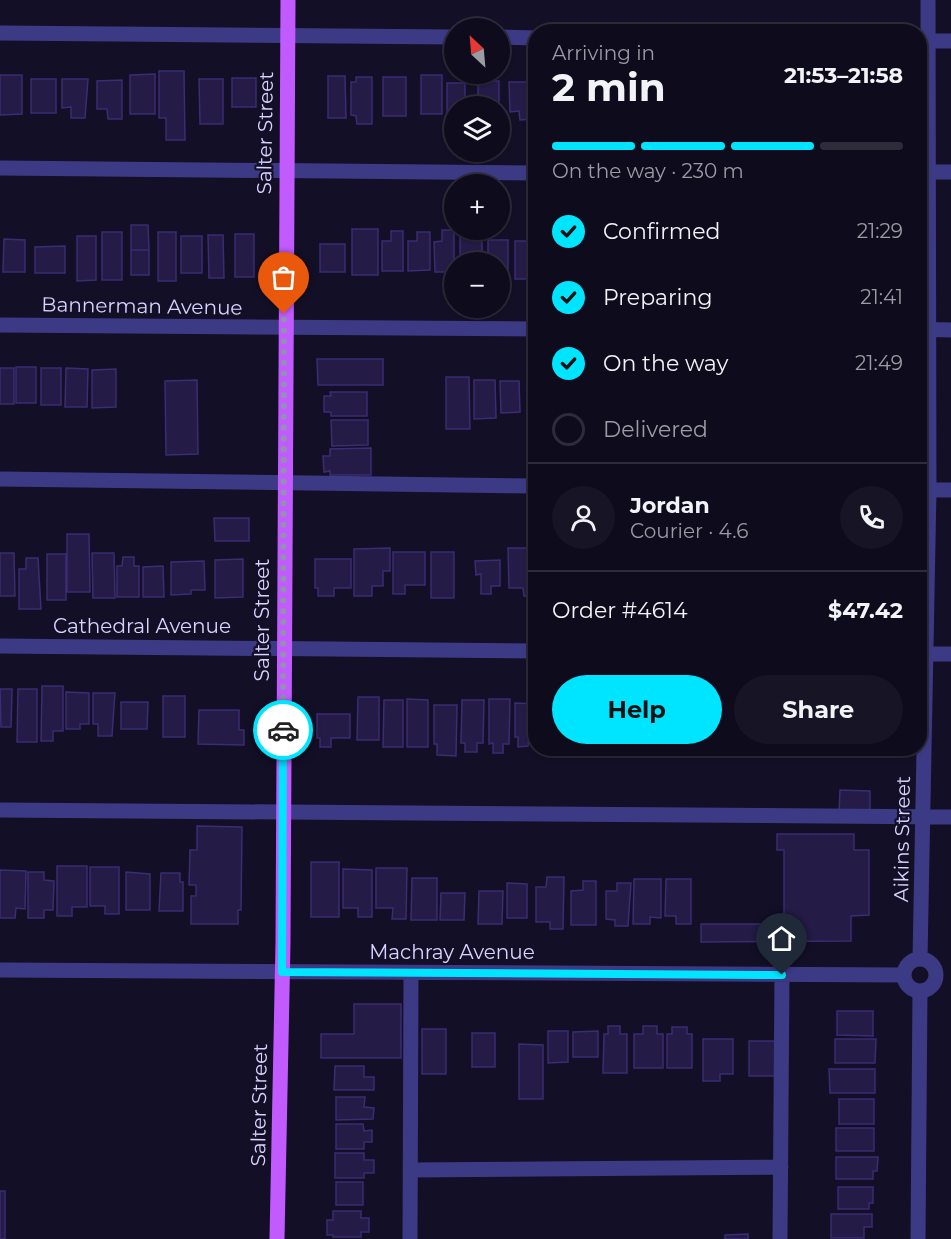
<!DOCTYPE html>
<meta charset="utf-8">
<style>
body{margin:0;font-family:Montserrat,sans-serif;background:#171425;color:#f1f3f6;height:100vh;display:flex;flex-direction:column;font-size:22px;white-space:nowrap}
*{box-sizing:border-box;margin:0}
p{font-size:20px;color:#9b9ba3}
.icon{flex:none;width:33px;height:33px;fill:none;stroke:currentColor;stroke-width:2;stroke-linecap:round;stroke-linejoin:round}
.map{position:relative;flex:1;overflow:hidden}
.drawer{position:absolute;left:528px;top:24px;width:399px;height:732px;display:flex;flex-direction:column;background:#0e0b1c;border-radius:24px;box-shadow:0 2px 4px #0004,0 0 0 2px #2e2b3b}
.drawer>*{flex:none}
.needle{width:39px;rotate:334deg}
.fabs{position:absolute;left:444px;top:18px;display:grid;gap:12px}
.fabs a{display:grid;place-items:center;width:66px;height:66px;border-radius:50%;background:#0e0b1c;box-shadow:0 2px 4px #0004,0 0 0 2px #2e2b3b;font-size:30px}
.pin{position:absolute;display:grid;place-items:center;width:51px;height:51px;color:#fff;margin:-62px -26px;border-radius:50% 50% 50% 0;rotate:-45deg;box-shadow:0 0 6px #0007}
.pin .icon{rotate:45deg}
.courier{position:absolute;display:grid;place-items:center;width:60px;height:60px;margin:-30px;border:4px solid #00e5ff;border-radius:50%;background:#fff;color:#222;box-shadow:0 2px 8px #0007}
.overview em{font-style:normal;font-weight:700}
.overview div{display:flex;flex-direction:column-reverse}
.overview{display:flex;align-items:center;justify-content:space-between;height:102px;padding:0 24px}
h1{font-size:39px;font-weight:700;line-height:45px}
.bar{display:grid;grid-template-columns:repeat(4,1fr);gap:9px 6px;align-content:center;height:72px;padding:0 24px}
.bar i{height:8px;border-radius:4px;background:#2e2b3b}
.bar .selected{background:#00e5ff}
.bar p{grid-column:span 4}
.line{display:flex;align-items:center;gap:15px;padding:0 24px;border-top:2px solid #2e2b3b}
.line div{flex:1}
.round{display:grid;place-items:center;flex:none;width:63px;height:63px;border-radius:32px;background:#171425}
ol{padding:0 24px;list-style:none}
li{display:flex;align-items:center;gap:18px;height:66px}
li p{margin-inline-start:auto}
li .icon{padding:6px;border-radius:50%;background:#00e5ff;color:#111;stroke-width:4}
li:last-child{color:#9b9ba3}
li i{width:33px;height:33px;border:3px solid #2e2b3b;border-radius:50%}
.cta{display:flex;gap:12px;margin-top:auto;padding:12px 24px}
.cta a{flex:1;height:69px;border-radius:36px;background:#00e5ff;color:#111;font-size:24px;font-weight:700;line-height:69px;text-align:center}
.cta a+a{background:#171425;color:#f1f3f6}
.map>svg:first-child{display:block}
.building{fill:#241b47;stroke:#3b2d73;stroke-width:1.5}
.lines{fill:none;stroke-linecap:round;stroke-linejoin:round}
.minor{stroke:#3d3a85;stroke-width:15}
.major{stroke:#c25bff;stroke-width:15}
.done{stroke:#948fb3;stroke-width:6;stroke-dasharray:0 10.8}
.route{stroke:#00e5ff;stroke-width:8}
.labels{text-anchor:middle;stroke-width:4.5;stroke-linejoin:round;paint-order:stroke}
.street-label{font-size:20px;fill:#d9d4ff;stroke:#130f26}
</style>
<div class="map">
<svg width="951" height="1239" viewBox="0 0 951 1239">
<rect width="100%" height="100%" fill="#130f26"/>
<!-- building -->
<path class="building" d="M159 71H184L185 140H166V118H159Z
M155 74V114H130V75Z
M0 75H22V114L0 115Z
M421 75H442V114H421Z
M328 76H345L346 118H328Z
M356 77H372V124H357L356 116 351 115V82H356Z
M383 77H406V116H383Z
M232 78H256V107H232Z
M31 79H56V113H31Z
M62 79H88L85 118H71V107L62 108Z
M199 79H223V124H200Z
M122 80V119H108L107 109H97V81Z
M478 81H499V106H478Z
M509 82H534L535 119 520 120 519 111 510 112Z
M447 83H465V106H454V119H447Z
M131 225H148L149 250H131Z
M352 229H378V275H352Z
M442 230H454V272H435L434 242 442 241Z
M460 230H482V262H460Z
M391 231H403V271H382V241H391Z
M102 232H122V280H102Z
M158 232H176V281H158Z
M417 232H430V270L408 271V241H417Z
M235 234H254V277H235Z
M208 235H223L224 278H209Z
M77 236H96V280L77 281Z
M181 236H202V273H181Z
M4 239 25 240V272H3Z
M488 240H508V272H500V262H488Z
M515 241H534L535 279H515Z
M320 244H345V272H320Z
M65 246V273H35V247Z
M131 250H149V275H131Z
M317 359H383V385H318Z
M16 367H36V403H16Z
M0 368H14V404H0Z
M41 368H61V405H41Z
M66 368 88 369 87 407H65Z
M116 369V407L92 408V370Z
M446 377H469L470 429H446Z
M197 380 198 454 166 455 165 381Z
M474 380H495L496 418 474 419Z
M500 381H519L520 412 501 413Z
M527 382H536V421H532V413H528Z
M330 392H367V416H331V412H324V396H331Z
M331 420H368V445L332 446Z
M371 448V475H330V471L324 472 323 456H330V449Z
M214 518H249V541H215Z
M67 534H89L90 592H67Z
M390 548V571H383V586H372V596H354V549Z
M508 548H536V596H524L523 588H509Z
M393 552H425V585H405V594H393Z
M431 552H454V598H431Z
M0 553H14L15 596H0Z
M92 553H114L115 598H93Z
M47 554H66V600H47Z
M123 557H134V566H139V597H117V566H122Z
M26 558H38L41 609H19V569H26Z
M243 559V597L215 598V560Z
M315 559H351V588H334V596H318V588H315Z
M500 560V586H491V594H481V574L476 575 475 561Z
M204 561 205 590H191V594L171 595V562Z
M163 566 164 597H143V567Z
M42 686H63V731H53V741H41Z
M0 689H12L11 727H1Z
M18 689H37V742H17Z
M66 692 89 693V724H80V729H66Z
M93 693H115L112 736H98V724H93Z
M163 696H185V737H163Z
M358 697H379V740H357Z
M407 699 428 700V747H407Z
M489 699H510L509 744H503V753H493V743L489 744Z
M384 700H403V747H383Z
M462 700H484L483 743H477V752H465V743H461Z
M121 702H148L147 729H121Z
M515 703 536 704 535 737H529L528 746 518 747V737H515Z
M434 705H457L456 756 437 755V744H434Z
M199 710H239V730H244V745L198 744Z
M317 714H350V738H331V747H320V738H317Z
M840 790 870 791V814H839Z
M197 826 242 827 241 910H238V924H191V896H196V885H189L190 850H197Z
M777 834H854V850H869V915L851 916V941L701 942V924H784V850H777Z
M311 862H339V917H311Z
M57 866H87V907H72V916H57Z
M90 867H119V914H105V906H90Z
M376 868H407L406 919H392L393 908H376Z
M343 869 372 870V917H358V908H343Z
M0 870 26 871 25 909 16 908 15 918H0Z
M28 872H44V880L54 881 53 910H44V918H28Z
M126 872 150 874V910H126Z
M161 873H180V882H183V911H159Z
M547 877H564L563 929H550V922H536V887H546Z
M412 878H437V920H411Z
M634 879H661V918L650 917V924H633Z
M666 879H691V924H676V916H665Z
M583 881H596V925H571V891L583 890Z
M507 883 527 884V918H507Z
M617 883H631L628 926H615V920L606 919V891H617Z
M479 891H503L502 924H478Z
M441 893H465L464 920H440Z
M354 1004H401V1058H321V1034H354Z
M837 1011H873V1036L837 1035Z
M608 1026H620V1034H627V1073H603L604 1034H608Z
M643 1026H657V1034H663V1068H634V1034H643Z
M672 1027H687V1034H692V1068H667V1034H672Z
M422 1029H446V1074H422Z
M548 1031H568V1062L548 1063Z
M598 1031V1057H573V1032Z
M472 1033H495V1067H472Z
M703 1039H733V1074H720V1081H703Z
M835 1039H876L875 1063H835Z
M749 1041H777V1076H749Z
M519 1044 543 1045V1099H519Z
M335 1066H364V1077H374V1090H334Z
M829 1069H875V1093H830Z
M336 1097H365L364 1107 374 1108 373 1119 336 1120Z
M839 1099H874V1124H839Z
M336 1124H363L364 1131 372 1130V1142H364V1149H336Z
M836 1128H874V1151H836Z
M335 1153H364V1160H374V1173H364V1178H335Z
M836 1157H878L877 1171H873V1179H836Z
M336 1182H363V1205H336Z
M838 1187H873V1203H869V1209H838Z
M0 1191H5V1239H0Z
M333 1211H361V1218H369V1232H361V1237H333V1235H327V1220H333Z
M831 1214H872V1227H864V1238H831Z
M748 1234V1239H725V1235Z"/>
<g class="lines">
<!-- minor -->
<path class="minor" d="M0 33 454 37
M500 37 536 38
M920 41H951
M0 168 536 173
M928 172H951
M0 325 536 329
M920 329 951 330
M0 479 536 486
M921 490H951
M0 646 536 651
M920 654H951
M0 810 951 817
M920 959 929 490 928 0
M904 975a16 16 0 1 1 32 0a16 16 0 1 1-32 0Z
M0 970 904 975
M410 1170 781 1167
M410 1239 411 973
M780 1239 782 975
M918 1239 920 991"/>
<!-- major -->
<path class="major" d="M277 1239 283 943 288 0"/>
</g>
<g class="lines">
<!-- done -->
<path class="done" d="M283 730 284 314"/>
<!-- route -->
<path class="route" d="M283 730 282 972 782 975"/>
</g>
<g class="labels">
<!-- street labels -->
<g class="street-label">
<text transform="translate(265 133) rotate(-89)" y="7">Salter Street</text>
<text transform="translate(142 306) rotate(1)" y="7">Bannerman Avenue</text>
<text transform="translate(262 620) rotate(-90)" y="7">Salter Street</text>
<text x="142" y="633">Cathedral Avenue</text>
<text transform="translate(902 839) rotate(-89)" y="7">Aikins Street</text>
<text x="452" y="959">Machray Avenue</text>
<text transform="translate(259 1105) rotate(-89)" y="7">Salter Street</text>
</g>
</g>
</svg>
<div class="fabs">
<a><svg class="needle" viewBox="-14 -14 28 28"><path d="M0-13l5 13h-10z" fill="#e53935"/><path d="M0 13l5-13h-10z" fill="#9b9ba3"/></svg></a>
<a><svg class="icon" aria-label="layers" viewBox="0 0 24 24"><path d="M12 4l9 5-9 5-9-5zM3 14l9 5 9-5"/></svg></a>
<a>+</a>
<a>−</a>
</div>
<div class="pin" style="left:284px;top:314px;background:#ea580c"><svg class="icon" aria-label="bag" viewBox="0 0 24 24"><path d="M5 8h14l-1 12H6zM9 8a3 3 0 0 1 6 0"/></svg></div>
<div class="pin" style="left:782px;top:975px;background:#1f2937"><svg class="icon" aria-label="home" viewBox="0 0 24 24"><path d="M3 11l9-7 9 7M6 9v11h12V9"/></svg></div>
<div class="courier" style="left:283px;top:730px"><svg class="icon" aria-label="car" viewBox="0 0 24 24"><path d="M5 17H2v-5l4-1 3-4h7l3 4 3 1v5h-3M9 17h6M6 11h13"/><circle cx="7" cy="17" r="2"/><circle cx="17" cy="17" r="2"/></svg></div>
<section class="drawer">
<div class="overview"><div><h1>2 min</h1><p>Arriving in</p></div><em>21:53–21:58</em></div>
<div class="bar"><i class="selected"></i><i class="selected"></i><i class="selected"></i><i></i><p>On the way · 230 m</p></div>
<ol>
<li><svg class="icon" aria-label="check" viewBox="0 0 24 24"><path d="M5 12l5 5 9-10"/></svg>Confirmed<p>21:29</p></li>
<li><svg class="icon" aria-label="check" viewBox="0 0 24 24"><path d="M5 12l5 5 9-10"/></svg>Preparing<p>21:41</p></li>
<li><svg class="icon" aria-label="check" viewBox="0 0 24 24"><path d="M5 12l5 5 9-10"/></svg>On the way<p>21:49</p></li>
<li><i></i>Delivered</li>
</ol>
<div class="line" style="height:108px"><a class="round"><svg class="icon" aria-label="person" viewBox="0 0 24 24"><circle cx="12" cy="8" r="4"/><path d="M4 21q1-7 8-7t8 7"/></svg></a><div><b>Jordan</b><p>Courier · 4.6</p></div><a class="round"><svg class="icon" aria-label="phone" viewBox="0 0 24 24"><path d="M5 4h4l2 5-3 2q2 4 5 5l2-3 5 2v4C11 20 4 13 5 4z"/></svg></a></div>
<div class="line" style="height:78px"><div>Order #4614</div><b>$47.42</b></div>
<div class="cta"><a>Help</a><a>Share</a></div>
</section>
</div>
